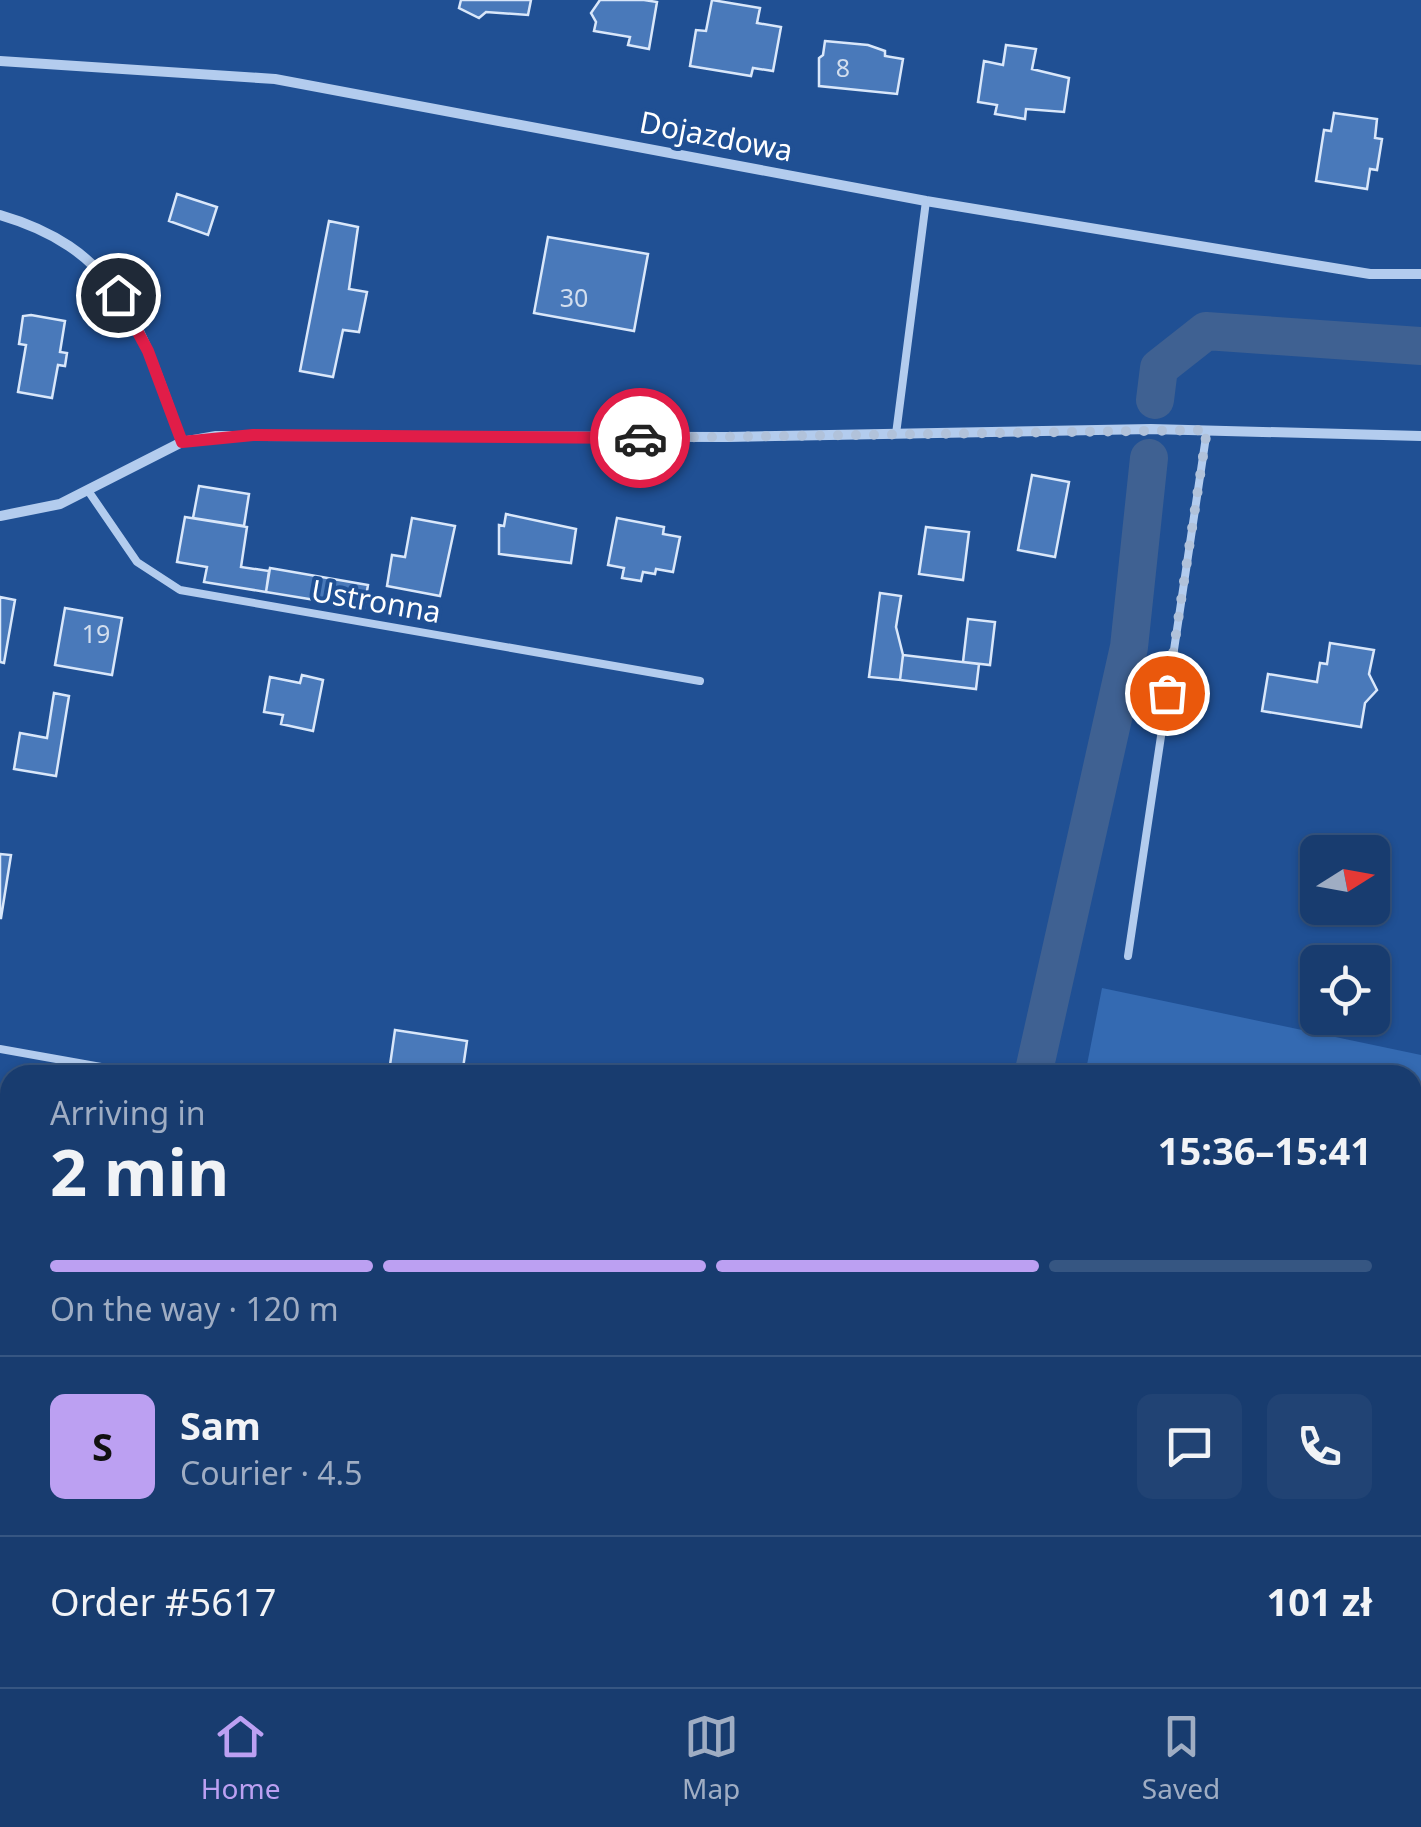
<!DOCTYPE html>
<meta charset="utf-8">
<style>
body{margin:0;font-family:"Noto Sans",sans-serif;background:#214374;color:#f1f3f6;height:100vh;display:flex;flex-direction:column;font-size:38px;white-space:nowrap}
*{box-sizing:border-box;margin:0}
p{font-size:32px;color:#9fadc3}
.icon{flex:none;width:55px;height:55px;fill:none;stroke:currentColor;stroke-width:2;stroke-linecap:round;stroke-linejoin:round}
.map{position:relative;flex:1;overflow:hidden}
.details{position:absolute;left:0px;top:1065px;width:1422px;height:622px;display:flex;flex-direction:column;background:#183c6f;border-radius:30px 30px 0 0;box-shadow:0 2px 8px #0004,0 0 0 2px #365682}
.details>*{flex:none}
.needle{width:65px;rotate:79deg}
.tools{position:absolute;left:1300px;top:835px;display:grid;gap:20px}
.tools a{display:grid;place-items:center;width:90px;height:90px;border-radius:15px;background:#183c6f;box-shadow:0 2px 8px #0004,0 0 0 2px #365682;font-size:50px}
.pin{position:absolute;display:grid;place-items:center;width:85px;height:85px;color:#fff;margin:-42px;border:5px solid #fff;border-radius:50%;box-shadow:0 2px 10px #0007}
.courier{position:absolute;display:grid;place-items:center;width:100px;height:100px;margin:-50px;border:8px solid #e11d48;border-radius:50%;background:#fff;color:#222;box-shadow:0 2px 12px #0007}
.head em{font-style:normal;font-weight:700}
.head div{display:flex;flex-direction:column-reverse}
.head{display:flex;align-items:center;justify-content:space-between;height:170px;padding:0 50px}
h1{font-size:65px;font-weight:700;line-height:75px}
.bar{display:grid;grid-template-columns:repeat(4,1fr);gap:15px 10px;align-content:center;height:120px;padding:0 50px}
.bar i{height:12px;border-radius:8px;background:#365682}
.bar .on{background:#bca0f2}
.bar p{grid-column:span 4}
.line{display:flex;align-items:center;gap:25px;padding:0 50px;border-top:2px solid #365682}
.line div{flex:1}
.round{display:grid;place-items:center;flex:none;width:105px;height:105px;border-radius:15px;background:#214374}
.dock{display:flex;justify-content:space-around;align-items:center;height:140px;border-top:2px solid #365682;background:#183c6f;font-size:28px;color:#9fadc3}
.dock a{display:grid;justify-items:center;gap:5px}
.dock .on{color:#bca0f2}
.map>svg:first-child{display:block}
.green{fill:#346ab2}
.lines{fill:none;stroke-linecap:round;stroke-linejoin:round}
.canal{stroke:#3f6192;stroke-width:38}
.building{fill:#4979ba;stroke:#d9e7fa;stroke-width:2.5}
.service{stroke:#b3ccee;stroke-width:8}
.minor{stroke:#b3ccee;stroke-width:10}
.done{stroke:#b1c2da;stroke-width:10;stroke-dasharray:0 18}
.route{stroke:#e11d48;stroke-width:12}
.labels{text-anchor:middle;stroke-width:8;stroke-linejoin:round;paint-order:stroke}
.number-label{font-size:25px;fill:#d2deee}
.street-label{font-size:30px;fill:#fff;stroke:#205094}
</style>
<div class="map">
<svg width="1421" height="1687" viewBox="0 0 1421 1687">
<rect width="100%" height="100%" fill="#205094"/>
<!-- green -->
<path class="green" d="M1102 988 1421 1055V1687H1122L1120 1678H1412V1075H1085Z"/>
<g class="lines">
<!-- canal -->
<path class="canal" d="M1155 400 1159 368 1206 331 1421 346
M1033 1075 1129 647 1149 458
M1066 1678 1068 1687"/>
</g>
<!-- building -->
<path class="building" d="M461 0H531L528 15 486 12 479 18 459 8Z
M644 0 657 2 649 49 628 45 630 37 594 31 596 22 591 13 600 0Z
M712 0 760 8 757 23 781 27 773 71 753 68 751 76 690 66 696 30 706 31Z
M825 41 868 45 885 51V56L903 59 897 94 819 86V58L823 55Z
M1006 45 1036 49 1032 69 1069 78 1064 112 1026 109 1025 119 995 114 997 105 978 102 984 61 1003 65Z
M1334 113 1377 119 1375 138 1382 139 1377 170 1370 169 1367 189 1316 181 1324 130 1331 131Z
M177 194 217 207 208 235 169 221Z
M329 221 358 227 349 289 367 292 359 332 343 330 333 377 300 371Z
M548 237 648 254 634 331 534 313Z
M31 315 65 321 60 352 67 353 65 366 58 365 52 398 18 392 26 345 19 344 23 316Z
M1032 475 1069 482 1055 557 1018 550Z
M199 486 249 494 244 526 193 518Z
M506 514 576 529 571 563 499 554V525L504 526Z
M185 517 247 527 241 567 269 571 266 592 204 582 207 567 177 562Z
M412 518 455 526 440 596 387 586 392 555 405 557Z
M617 518 664 527 663 534 680 537 673 572 656 569 655 574 643 572 641 581 622 578 624 568 608 565Z
M926 527 969 532 963 580 919 574Z
M270 568 368 585 364 608 266 592Z
M880 593 901 596 896 627 903 655 900 680 869 677Z
M0 597 15 600 4 663 0 662Z
M65 608 122 618 112 675 55 665Z
M968 619 995 622 990 665 963 662Z
M1330 643 1374 650 1369 674 1377 690 1365 703 1361 727 1262 711 1268 674 1317 682 1320 663 1327 664Z
M903 655 979 664 976 689 900 680Z
M302 675 323 680 313 731 281 724 283 715 264 712 270 677 300 683Z
M54 693 69 696 56 776 14 769 20 733 47 738Z
M0 854 11 855 1 918H0Z
M395 1030 467 1041 462 1075 389 1072Z"/>
<g class="lines">
<!-- service -->
<path class="service" d="M896 434 926 201
M89 492 137 562 180 590 700 681
M1128 956 1207 430
M0 1049 146 1075"/>
<!-- minor -->
<path class="minor" d="M0 61 275 79 926 201 1370 274H1421
M0 215C124 251 141 332 182 442
M0 516 60 504 182 442 216 436 728 437 1151 429 1421 436
M0 1589 10 1590"/>
</g>
<g class="lines">
<!-- done -->
<path class="done" d="M640 438 1207 430 1167 693"/>
<!-- route -->
<path class="route" d="M118 295 148 351 182 442 253 435 640 438"/>
</g>
<g class="labels">
<!-- number labels -->
<g class="number-label">
<text x="843" y="77">8</text>
<text x="574" y="307">30</text>
<text x="96" y="643">19</text>
</g>
<!-- street labels -->
<g class="street-label">
<text transform="translate(716 137) rotate(11)" y="10">Dojazdowa</text>
<text transform="translate(376 602) rotate(10)" y="10">Ustronna</text>
</g>
</g>
</svg>
<div class="tools">
<a><svg class="needle" viewBox="-14 -14 28 28"><path d="M0-13l5 13h-10z" fill="#e53935"/><path d="M0 13l5-13h-10z" fill="#9fadc3"/></svg></a>
<a><svg class="icon" aria-label="locate" viewBox="0 0 24 24"><circle cx="12" cy="12" r="6"/><path d="M12 2v4M12 18v4M2 12h4M18 12h4"/></svg></a>
</div>
<div class="pin" style="left:1167px;top:693px;background:#ea580c"><svg class="icon" aria-label="bag" viewBox="0 0 24 24"><path d="M5 8h14l-1 12H6zM9 8a3 3 0 0 1 6 0"/></svg></div>
<div class="pin" style="left:118px;top:295px;background:#1f2937"><svg class="icon" aria-label="home" viewBox="0 0 24 24"><path d="M3 11l9-7 9 7M6 9v11h12V9"/></svg></div>
<div class="courier" style="left:640px;top:438px"><svg class="icon" aria-label="car" viewBox="0 0 24 24"><path d="M5 17H2v-5l4-1 3-4h7l3 4 3 1v5h-3M9 17h6M6 11h13"/><circle cx="7" cy="17" r="2"/><circle cx="17" cy="17" r="2"/></svg></div>
<section class="details">
<div class="head"><div><h1>2 min</h1><p>Arriving in</p></div><em>15:36–15:41</em></div>
<div class="bar"><i class="on"></i><i class="on"></i><i class="on"></i><i></i><p>On the way · 120 m</p></div>
<div class="line" style="height:180px"><b class="round" style="background:#bca0f2;color:#111">S</b><div><b>Sam</b><p>Courier · 4.5</p></div><a class="round"><svg class="icon" aria-label="chat" viewBox="0 0 24 24"><path d="M4 5h16v11H9l-5 4z"/></svg></a><a class="round"><svg class="icon" aria-label="phone" viewBox="0 0 24 24"><path d="M5 4h4l2 5-3 2q2 4 5 5l2-3 5 2v4C11 20 4 13 5 4z"/></svg></a></div>
<div class="line" style="height:130px"><div>Order #5617</div><b>101 zł</b></div>
</section>
</div>
<nav class="dock">
<a class="on"><svg class="icon" aria-label="home" viewBox="0 0 24 24"><path d="M3 11l9-7 9 7M6 9v11h12V9"/></svg>Home</a>
<a><svg class="icon" aria-label="map" viewBox="0 0 24 24"><path d="M3 6l6-2 6 2 6-2v14l-6 2-6-2-6 2zM9 4v14M15 6v14"/></svg>Map</a>
<a><svg class="icon" aria-label="saved" viewBox="0 0 24 24"><path d="M7 4h10v16l-5-4-5 4z"/></svg>Saved</a>
</nav>
